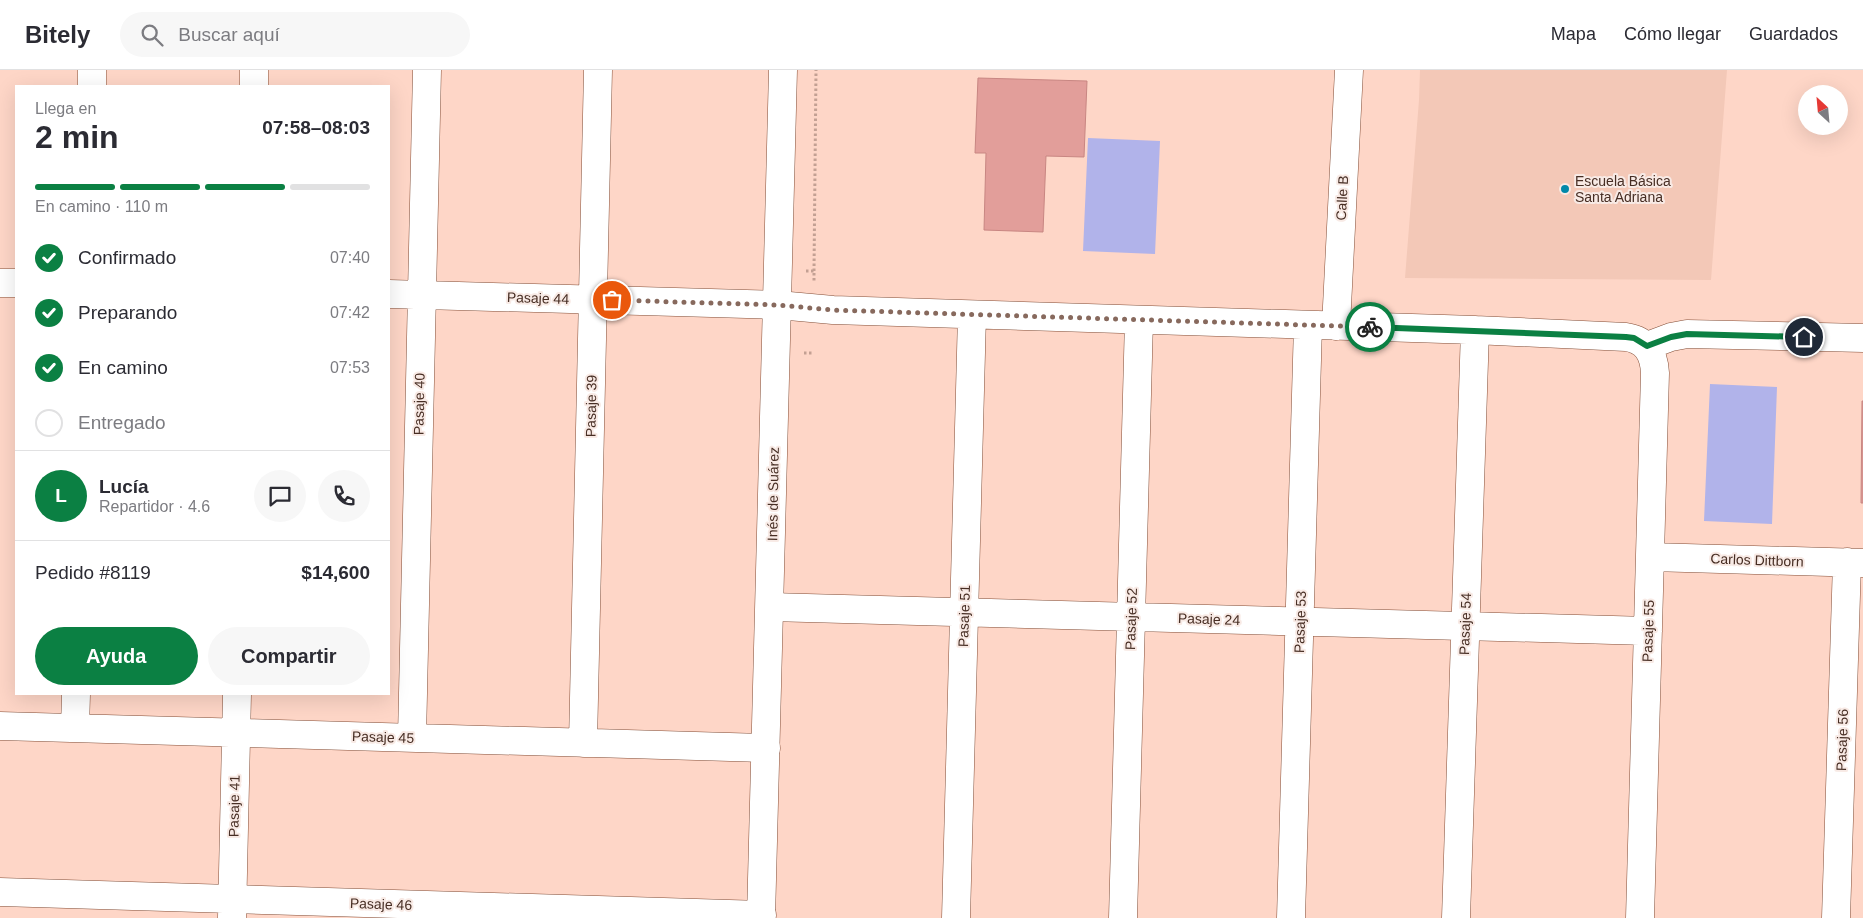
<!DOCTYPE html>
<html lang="es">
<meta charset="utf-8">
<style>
body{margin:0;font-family:Arial,sans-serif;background:#f7f7f7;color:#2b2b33;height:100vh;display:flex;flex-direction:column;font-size:19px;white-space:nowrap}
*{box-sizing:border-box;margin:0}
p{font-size:16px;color:#7c7c81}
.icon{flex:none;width:28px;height:28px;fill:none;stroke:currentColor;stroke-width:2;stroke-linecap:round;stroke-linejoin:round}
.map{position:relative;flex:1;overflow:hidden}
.details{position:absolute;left:15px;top:15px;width:375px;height:610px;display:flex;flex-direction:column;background:#fff;border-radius:0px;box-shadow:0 5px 20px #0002}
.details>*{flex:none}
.needle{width:32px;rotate:334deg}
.fabs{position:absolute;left:1798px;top:15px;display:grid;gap:10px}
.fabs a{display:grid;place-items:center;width:50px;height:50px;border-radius:50%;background:#fff;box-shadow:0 5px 20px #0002;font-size:25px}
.pin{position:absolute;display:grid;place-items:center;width:42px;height:42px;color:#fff;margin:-21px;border:2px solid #fff;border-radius:50%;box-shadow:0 1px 5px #0007}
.courier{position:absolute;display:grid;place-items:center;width:50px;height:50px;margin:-25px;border:4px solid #0b8043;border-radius:50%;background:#fff;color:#222;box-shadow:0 1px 6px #0007}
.headline em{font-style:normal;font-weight:800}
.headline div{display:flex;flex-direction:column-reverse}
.headline{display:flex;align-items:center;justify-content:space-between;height:85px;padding:0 20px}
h1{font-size:32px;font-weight:800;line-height:38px}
.bar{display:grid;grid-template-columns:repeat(4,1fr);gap:8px 5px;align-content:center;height:60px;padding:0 20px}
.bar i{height:6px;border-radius:4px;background:#e1e1e2}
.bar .current{background:#0b8043}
.bar p{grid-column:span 4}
.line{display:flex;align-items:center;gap:12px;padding:0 20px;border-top:1px solid #e1e1e2}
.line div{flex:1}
.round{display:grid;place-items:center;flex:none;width:52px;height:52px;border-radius:26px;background:#f7f7f7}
ol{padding:0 20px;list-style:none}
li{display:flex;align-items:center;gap:15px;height:55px}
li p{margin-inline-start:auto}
li .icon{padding:5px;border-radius:50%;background:#0b8043;color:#fff;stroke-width:4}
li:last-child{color:#7c7c81}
li i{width:28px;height:28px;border:2px solid #e1e1e2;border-radius:50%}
.cta{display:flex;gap:10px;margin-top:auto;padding:10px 20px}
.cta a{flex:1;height:58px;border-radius:30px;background:#0b8043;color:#fff;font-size:20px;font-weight:800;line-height:58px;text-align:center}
.cta a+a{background:#f7f7f7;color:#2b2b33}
header{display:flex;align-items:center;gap:30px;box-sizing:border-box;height:70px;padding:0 25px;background:#fff;border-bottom:1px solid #e1e1e2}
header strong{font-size:24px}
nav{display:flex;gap:28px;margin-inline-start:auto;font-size:18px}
.search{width:350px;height:45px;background:#f7f7f7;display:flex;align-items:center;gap:12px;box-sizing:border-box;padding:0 18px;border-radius:28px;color:#7c7c81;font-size:19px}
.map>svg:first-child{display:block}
.built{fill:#f3c8b7}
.green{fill:#b1b3ea}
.building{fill:#e29e9a;stroke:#c88682}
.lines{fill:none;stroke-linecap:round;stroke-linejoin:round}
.minor-casing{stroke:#844e37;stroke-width:29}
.tertiary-casing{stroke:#844e37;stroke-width:29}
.path{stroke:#c3a093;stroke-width:3;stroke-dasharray:2.5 2.5;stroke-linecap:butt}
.minor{stroke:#fff;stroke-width:28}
.tertiary{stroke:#fff;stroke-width:28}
.done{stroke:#87695d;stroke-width:5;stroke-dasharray:0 9}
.route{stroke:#0b8043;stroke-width:6}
.poi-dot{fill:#0188a9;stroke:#f8eae5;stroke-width:2}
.labels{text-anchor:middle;stroke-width:4;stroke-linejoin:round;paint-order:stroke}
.poi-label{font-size:14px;fill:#472e24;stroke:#f8eae5;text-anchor:start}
.street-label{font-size:14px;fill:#472e24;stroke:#f8eae5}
</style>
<header>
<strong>Bitely</strong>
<div class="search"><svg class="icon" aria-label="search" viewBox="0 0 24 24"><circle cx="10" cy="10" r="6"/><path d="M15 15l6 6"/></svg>Buscar aquí</div>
<nav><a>Mapa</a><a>Cómo llegar</a><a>Guardados</a></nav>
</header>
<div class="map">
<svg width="1863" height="848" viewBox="0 0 1863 848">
<rect width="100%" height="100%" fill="#fed6c7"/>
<!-- built -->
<path class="built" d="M1420 0H1727L1711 210 1405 208 1419 30Z"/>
<!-- green -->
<path class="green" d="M1088 68 1160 71 1155 184 1083 181Z
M1710 314 1777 317 1772 454 1704 451Z"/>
<!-- building -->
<path class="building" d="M978 8 1087 11 1084 87 1046 86 1043 162 984 160 986 83H975Z
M1862 331H1863V433H1861Z"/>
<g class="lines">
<defs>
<path id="minor" d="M92 16V0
M254 16V0
M0 213H16
M389 224 778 235 833 240 1475 260 1626 267C1646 270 1654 283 1655 303L1640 848
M1336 256 1349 0
M1647 276 1671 267 1687 264 1863 268
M1651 487 1863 493
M770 537 1648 561
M0 656 766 678
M75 658 76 624
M412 668 427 0
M583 673 598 0
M0 822 762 845
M232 847 237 624
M956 848 972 245
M1123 848 1139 250
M1291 848 1308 255
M1456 848 1475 260
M1836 848 1847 492"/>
<path id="tertiary" d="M761 848 783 0"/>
</defs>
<!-- minor casing -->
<use href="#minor" class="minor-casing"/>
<!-- tertiary casing -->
<use href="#tertiary" class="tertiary-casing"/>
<!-- path -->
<path class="path" d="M806 201H814V212
M814 201 816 0
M804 283H812"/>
<!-- minor -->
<use href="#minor" class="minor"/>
<!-- tertiary -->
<use href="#tertiary" class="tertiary"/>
</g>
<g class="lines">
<!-- done -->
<path class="done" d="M612 230 778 235 832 240 1370 257"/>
<!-- route -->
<path class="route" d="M1370 257 1626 267 1634 268 1647 276 1671 267 1687 264 1804 267"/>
</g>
<!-- markers -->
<circle class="poi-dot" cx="1565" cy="119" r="5"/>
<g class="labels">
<!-- poi labels -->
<g class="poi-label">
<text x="1575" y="116">Escuela Básica<tspan x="1575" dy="16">Santa Adriana</tspan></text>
</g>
<!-- street labels -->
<g class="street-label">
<text transform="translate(1342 128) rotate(-87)" y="5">Calle B</text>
<text transform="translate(538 228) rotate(2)" y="5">Pasaje 44</text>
<text transform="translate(419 334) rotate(-89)" y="5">Pasaje 40</text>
<text transform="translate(591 336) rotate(-89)" y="5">Pasaje 39</text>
<text transform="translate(773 424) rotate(-89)" y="5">Inés de Suárez</text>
<text transform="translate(1757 490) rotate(2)" y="5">Carlos Dittborn</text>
<text transform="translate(964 546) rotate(-88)" y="5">Pasaje 51</text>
<text transform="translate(1131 549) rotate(-88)" y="5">Pasaje 52</text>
<text transform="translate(1209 549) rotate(2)" y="5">Pasaje 24</text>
<text transform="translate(1300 552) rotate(-88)" y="5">Pasaje 53</text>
<text transform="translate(1465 554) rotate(-88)" y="5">Pasaje 54</text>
<text transform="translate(1648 561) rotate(-88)" y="5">Pasaje 55</text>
<text transform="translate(383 667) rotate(2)" y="5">Pasaje 45</text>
<text transform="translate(1842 670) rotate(-88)" y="5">Pasaje 56</text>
<text transform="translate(234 736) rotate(-89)" y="5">Pasaje 41</text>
<text transform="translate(381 834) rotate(2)" y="5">Pasaje 46</text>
</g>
</g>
</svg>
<div class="fabs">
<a><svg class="needle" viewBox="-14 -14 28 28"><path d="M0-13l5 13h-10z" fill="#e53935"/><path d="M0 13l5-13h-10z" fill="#7c7c81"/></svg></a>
</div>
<div class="pin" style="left:612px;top:230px;background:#ea580c"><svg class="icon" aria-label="bag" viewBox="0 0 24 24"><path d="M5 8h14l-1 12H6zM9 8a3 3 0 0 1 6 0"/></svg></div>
<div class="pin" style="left:1804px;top:267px;background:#1f2937"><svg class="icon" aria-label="home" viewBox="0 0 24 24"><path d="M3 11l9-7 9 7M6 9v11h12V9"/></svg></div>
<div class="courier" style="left:1370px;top:257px"><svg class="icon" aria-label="bike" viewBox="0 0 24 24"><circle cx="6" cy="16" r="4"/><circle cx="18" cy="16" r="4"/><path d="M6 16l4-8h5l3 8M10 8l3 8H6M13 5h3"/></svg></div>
<section class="details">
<div class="headline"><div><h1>2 min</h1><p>Llega en</p></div><em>07:58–08:03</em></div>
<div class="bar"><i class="current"></i><i class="current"></i><i class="current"></i><i></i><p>En camino · 110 m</p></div>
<ol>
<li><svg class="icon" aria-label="check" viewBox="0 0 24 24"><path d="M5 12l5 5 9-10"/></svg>Confirmado<p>07:40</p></li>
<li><svg class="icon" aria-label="check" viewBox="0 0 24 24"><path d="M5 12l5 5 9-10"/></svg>Preparando<p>07:42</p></li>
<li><svg class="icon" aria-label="check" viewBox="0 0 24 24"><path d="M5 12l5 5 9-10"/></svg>En camino<p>07:53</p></li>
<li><i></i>Entregado</li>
</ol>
<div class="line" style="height:90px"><b class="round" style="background:#0b8043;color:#fff">L</b><div><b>Lucía</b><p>Repartidor · 4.6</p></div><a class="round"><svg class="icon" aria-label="chat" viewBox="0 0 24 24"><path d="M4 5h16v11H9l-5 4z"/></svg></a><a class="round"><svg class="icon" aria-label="phone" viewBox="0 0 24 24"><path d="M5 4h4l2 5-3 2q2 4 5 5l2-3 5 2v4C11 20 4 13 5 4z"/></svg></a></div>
<div class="line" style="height:65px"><div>Pedido #8119</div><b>$14,600</b></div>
<div class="cta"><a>Ayuda</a><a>Compartir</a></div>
</section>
</div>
